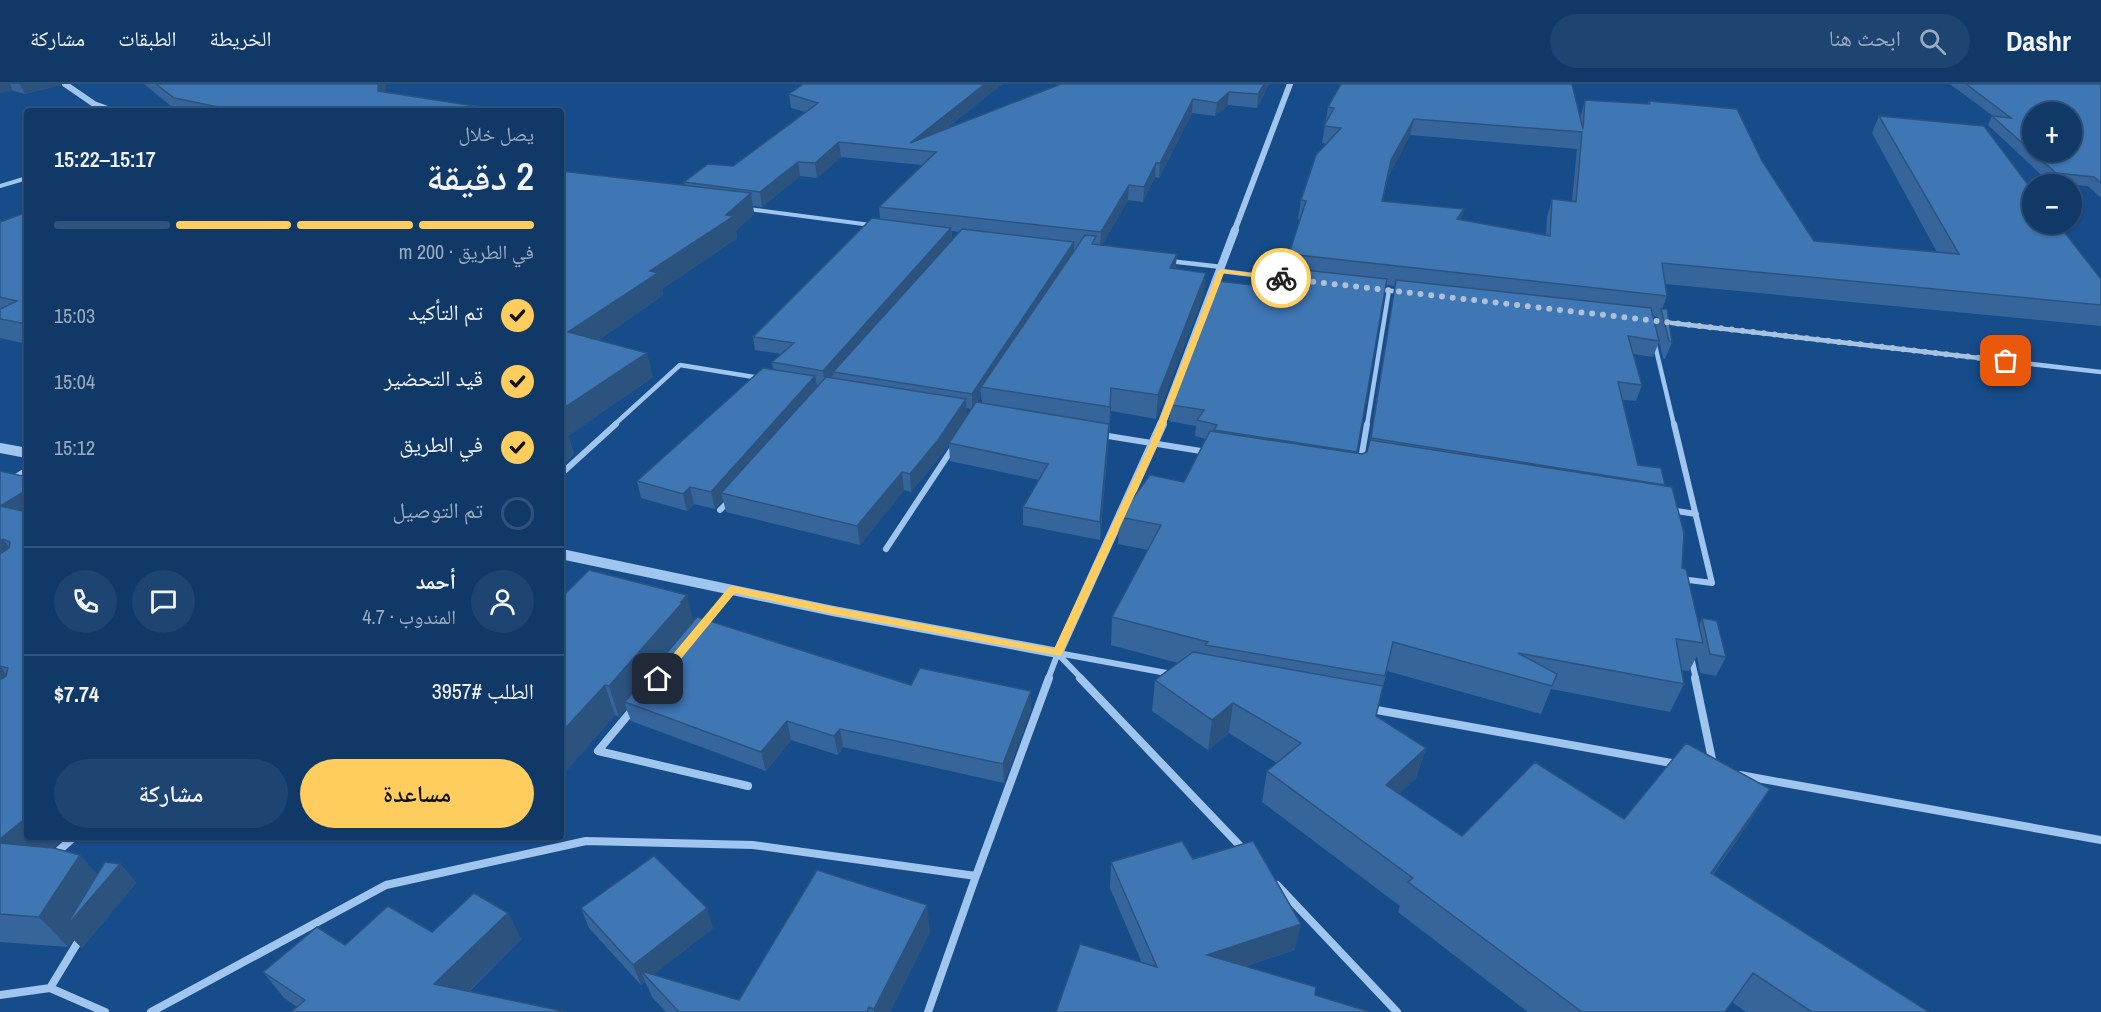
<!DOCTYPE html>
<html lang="ar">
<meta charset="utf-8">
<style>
body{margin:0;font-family:"Archivo Narrow","Noto Naskh Arabic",sans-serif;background:#1e4471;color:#f1f3f6;direction:rtl;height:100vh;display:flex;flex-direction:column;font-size:22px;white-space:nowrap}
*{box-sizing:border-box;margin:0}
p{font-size:20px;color:#9cacc0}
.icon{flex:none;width:33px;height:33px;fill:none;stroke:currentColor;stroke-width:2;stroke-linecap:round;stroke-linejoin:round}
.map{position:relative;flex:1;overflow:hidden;direction:ltr}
.side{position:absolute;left:24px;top:24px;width:540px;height:732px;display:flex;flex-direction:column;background:#113968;border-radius:6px;box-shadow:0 2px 4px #0004,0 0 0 2px #30537c;direction:rtl}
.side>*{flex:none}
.fabs{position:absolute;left:2022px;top:18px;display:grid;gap:12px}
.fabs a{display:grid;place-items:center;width:60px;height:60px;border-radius:50%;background:#113968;box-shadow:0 2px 4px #0004,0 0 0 2px #30537c;font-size:30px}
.pin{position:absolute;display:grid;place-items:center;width:51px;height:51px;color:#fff;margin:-26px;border-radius:12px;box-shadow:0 3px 9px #0006}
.courier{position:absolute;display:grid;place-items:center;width:60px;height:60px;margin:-30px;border:4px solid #ffcd5e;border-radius:50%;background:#fff;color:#222;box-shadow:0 2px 8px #0007}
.head em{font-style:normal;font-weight:600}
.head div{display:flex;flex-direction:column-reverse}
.head{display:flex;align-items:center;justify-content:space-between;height:102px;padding:0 30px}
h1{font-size:39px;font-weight:600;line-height:45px}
.bar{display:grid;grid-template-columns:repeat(4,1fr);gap:9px 6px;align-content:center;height:72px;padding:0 30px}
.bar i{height:8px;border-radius:4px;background:#30537c}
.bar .active{background:#ffcd5e}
.bar p{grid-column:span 4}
.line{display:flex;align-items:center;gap:15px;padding:0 30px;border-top:2px solid #30537c}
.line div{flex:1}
.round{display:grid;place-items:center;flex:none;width:63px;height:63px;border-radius:32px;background:#1e4471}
ol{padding:0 30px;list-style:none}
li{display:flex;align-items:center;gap:18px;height:66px}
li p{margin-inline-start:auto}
li .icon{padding:6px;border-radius:50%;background:#ffcd5e;color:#111;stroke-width:4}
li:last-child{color:#9cacc0}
li i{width:33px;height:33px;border:3px solid #30537c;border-radius:50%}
.button{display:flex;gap:12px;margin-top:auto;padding:12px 30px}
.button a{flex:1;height:69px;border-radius:36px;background:#ffcd5e;color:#111;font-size:24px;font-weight:600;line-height:69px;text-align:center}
.button a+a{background:#1e4471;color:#f1f3f6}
header{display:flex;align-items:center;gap:36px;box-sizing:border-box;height:84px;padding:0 30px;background:#113968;border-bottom:2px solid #30537c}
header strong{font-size:28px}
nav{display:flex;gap:33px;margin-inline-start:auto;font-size:21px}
.search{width:420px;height:54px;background:#1e4471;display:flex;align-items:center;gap:15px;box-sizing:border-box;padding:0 21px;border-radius:33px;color:#9cacc0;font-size:22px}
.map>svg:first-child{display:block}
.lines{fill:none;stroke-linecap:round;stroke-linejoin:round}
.minor-far3{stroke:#a0c5ee;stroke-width:4}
.minor-far2{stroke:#a0c5ee;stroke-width:4.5}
.minor-far1{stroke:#a0c5ee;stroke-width:6}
.minor{stroke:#a0c5ee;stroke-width:8}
.tertiary-far2{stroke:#a0c5ee;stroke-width:6}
.tertiary-far1{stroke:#a0c5ee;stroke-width:8}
.tertiary{stroke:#a0c5ee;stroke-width:10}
.wall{fill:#36659b;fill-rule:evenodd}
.shaded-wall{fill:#2c537e}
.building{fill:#3f76b4;stroke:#2c537e;stroke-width:1.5;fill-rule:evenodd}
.route{fill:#ffcd5e}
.done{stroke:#aec0d6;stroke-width:6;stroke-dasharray:0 10.8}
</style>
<header>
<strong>Dashr</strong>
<div class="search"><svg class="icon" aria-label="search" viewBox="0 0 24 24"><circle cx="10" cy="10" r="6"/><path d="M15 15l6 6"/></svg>ابحث هنا</div>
<nav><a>الخريطة</a><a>الطبقات</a><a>مشاركة</a></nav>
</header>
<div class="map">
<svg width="2101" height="928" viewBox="0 0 2101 928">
<rect width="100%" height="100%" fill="#174c8b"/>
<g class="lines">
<!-- minor-far3 -->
<path class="minor-far3" d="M0 102 27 94
M748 125 871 141"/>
<!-- minor-far2 -->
<path class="minor-far2" d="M1169 177 1222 183
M1221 187 1278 194
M1377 205 1400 208
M1663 238 2101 288
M1654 257 1674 341
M614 341 680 281 760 294
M1367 341 1389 206"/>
<!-- minor-far1 -->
<path class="minor-far1" d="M1674 340 1712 499 1681 495
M1102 351 1207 368
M1361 375 1367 340
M561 390 616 340
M0 403 27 386
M720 426 730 416
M1670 426 1696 430
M886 465 954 362
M703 541 733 506
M1058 569 1172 590
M1058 570 1082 595
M1691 573 1696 595
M1048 595 1058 569"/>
<!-- minor -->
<path class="minor" d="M1080 594 1243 765
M1695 594 1713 680
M633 625 598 667 748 702
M1371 625 1677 680
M1740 691 2101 756
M55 770 74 753
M1277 801 1397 928
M50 904 81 853
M0 911 50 904 105 928
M151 928 386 801 586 757 753 761 976 792 1049 594
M928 928 976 792"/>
<!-- tertiary-far2 -->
<path class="tertiary-far2" d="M65 0 94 20 113 27
M1234 148 1290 0"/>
<!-- tertiary-far1 -->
<path class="tertiary-far1" d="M1161 341 1235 146"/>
<!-- tertiary -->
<path class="tertiary" d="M0 364 27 369
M561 470 833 527 1058 569 1162 340"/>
</g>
<!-- wall -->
<path class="wall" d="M0 0H61L60 1 25 10 13 7Z
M144 0H386L385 8 507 27H177Z
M1002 0 947 44 1061 0H1269L1257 24 1228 21 1215 32 1192 29 1159 94 1155 93 1143 118 1128 116 1102 161 1177 170 1175 185 1204 210 1156 335 1111 327 1100 456 1023 441V423L1039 396 950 377 949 360 939 374 911 408 904 406 860 461 726 428 723 416 715 425 694 420 687 427 641 414 637 397 773 285 772 278 781 270 755 266 753 253 880 135 879 123 922 81 841 73 817 94 800 92 762 123 753 122 754 130 736 147 737 154 662 205 663 211 599 256 653 293 568 352 574 370 561 383V87L685 101 684 98 733 82 805 28 791 24 789 10ZM952 147 960 148 952 156ZM981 311 982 319 977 318ZM966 324 971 325 967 332Z
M1950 0H2101V114L2088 102 2050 99 1988 41 1992 32H1993Z
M1585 16 1648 20 1649 17 1762 77 1814 157 1937 168 1872 49 1879 32 2101 195V242L1665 200 1667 212 1662 225 1672 258 1665 275 1663 274 1659 258 1653 273 1633 270 1642 301 1636 317 1623 316 1638 381 1665 401 1682 484 1699 542 1702 534 1726 573 1716 592 1700 589 1697 572 1689 587 1682 586 1684 600 1670 628 1551 605 1541 630 1387 587 1383 602 1376 632 1426 664 1416 694 1399 710 1462 752 1624 735 1751 736 1713 791 1929 928H1746L1732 918 1725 928H1528L1398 828 1400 822 1262 718 1267 687 1277 679 1229 649 1208 666 1152 627 1155 596 1178 579 1111 561 1112 533 1148 466 1118 460 1119 433 1184 398 1206 355 1195 352 1196 342 1169 337 1171 321 1267 203 1284 189 1287 184 1289 170 1300 135H1298L1301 116 1327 60 1322 59 1328 23 1580 35ZM1410 51 1577 65 1572 117 1552 115 1547 133 1546 151 1461 136 1383 117 1388 93ZM1386 201 1395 202 1369 361 1367 368 1362 370 1356 369ZM1653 232 1658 233 1655 241Z
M27 128V260L0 254V138Z
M0 387 27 393V753H66L53 764 98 791 120 780 136 799 82 864 73 855 68 863 0 858Z
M561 514 693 537 911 601 1031 607V626L1004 699 843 663 838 671 791 656 766 687 631 637 626 624 619 633 615 631 561 693Z
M1193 775 1295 866 1246 882 1315 911 1056 928 1142 879 1110 804 1111 778Z
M581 824 713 844 653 891 739 916 930 848 890 928H666L652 913 645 897 641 901 589 844Z
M432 848 521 855 469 908 297 923 284 914 263 888 345 861Z"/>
<!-- shaded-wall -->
<path class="shaded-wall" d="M0 0H10L13 7 0 9Z
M20 0H61L60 1 25 10Z
M378 0H386L384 24 378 7Z
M985 0H1002L919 66 910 59Z
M1264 0H1269L1257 24 1258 10Z
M1229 8 1228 21 1215 32 1217 19Z
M1193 15 1192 29 1159 94 1160 79Z
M1414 35 1410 51 1388 93 1391 76Z
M561 40 564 53 561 55Z
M839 58 841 73 817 94 815 79Z
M798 78 800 92 762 123 760 108Z
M1156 79 1155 93 1143 118 1144 103Z
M1129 101 1128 116 1100 164 1101 148Z
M751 109 754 130 736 147 737 154 662 205 663 211 576 272 568 248 726 131Z
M1464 125 1459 144 1457 135Z
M951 144 952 156 833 288 834 290 825 300 823 287Z
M1074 158V171L981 303V311L972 325V310Z
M1177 170 1175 191 1170 184Z
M1206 189 1204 210 1156 335 1158 311Z
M647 269 653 293 568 352 574 370 561 383V326Z
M815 292 818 308 721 409 723 416 715 425 711 408Z
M1111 304V327L1109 347 1110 323Z
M966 315 967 333 939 374 911 408 910 390Z
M1109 340 1108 357 1100 456V438Z
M902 388 904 406 860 461 857 442Z
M690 403 694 420 687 427 683 410Z
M27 406V446L0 422Z
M3 455 25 484 0 501V457Z
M687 511 694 541 625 618 626 624 619 633 609 602Z
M0 582 24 612 0 630Z
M605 601 615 631 561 693V649Z
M1031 607V626L1004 699 1003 680Z
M1233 619 1229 649 1208 666 1212 636Z
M787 637 791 656 766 687 761 668Z
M840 645 843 663 838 671 834 652Z
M1426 664 1416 694 1377 732 1386 701Z
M1770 705 1751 736 1692 819 1711 789Z
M27 733V753H66L23 789 0 764V755Z
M80 771 104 798 120 780 136 799 82 864 73 855 68 863 39 833Z
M927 821 930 848 890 928H874V925Z
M707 824 713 844 648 895 641 887 645 897 641 901 633 881Z
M508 829 521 855 450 926 434 900Z
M1301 840 1295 866 1203 896 1207 871Z"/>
<!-- building -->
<path class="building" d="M156 0H378V7L507 27H238L174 14Z
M803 0H985L910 59 1061 0H1264L1258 10 1229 8 1217 19 1193 15 1160 79H1156L1144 103 1129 101 1101 148 879 123 936 68 839 58 815 79 798 78 760 108 684 98 708 80 733 82 818 19 789 10Z
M1341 0H1572L1583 45 1585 16 1650 20 1649 17 1737 25 1762 77 1814 157 1959 170 1879 32 1984 42 2032 106V140H2058L2101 195V221L1662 179 1667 212 1289 170 1306 117 1301 116 1316 71 1341 44 1324 42 1334 24 1328 23ZM1414 35 1582 48 1576 118 1552 115 1550 152 1457 135 1464 125 1382 117 1391 76Z
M1966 0H2101V99L2094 93 2056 89 1992 32 2011 34ZM2032 28H2072V68H2032Z
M561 87 751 109 726 131 734 132 650 187 658 189 568 248 647 269 561 326Z
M27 128V240L0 235V225L17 217 0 213V138Z
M872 134 951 144 823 287 772 278 794 259 753 253Z
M962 145 1074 158 972 310 833 288Z
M1085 151 1096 152 1092 160 1177 170 1170 184 1206 189 1158 311 1111 304 1110 323 981 303Z
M1286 184 1387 195 1357 368 1214 346 1217 341 1197 336 1204 326 1171 321 1218 197 1267 203 1275 187 1284 189Z
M1396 196 1651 224 1659 257 1628 252 1642 301 1618 298 1638 381 1661 384 1665 401 1371 354Z
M1661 225H1667L1672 258 1669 257Z
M763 284 815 292 711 408 690 403 683 410 637 397Z
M826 293 966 315 938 356 910 390 902 388 857 442 721 409Z
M976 318 1109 340 1100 438 1023 423 1048 380 949 359Z
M561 344 566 345 561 349Z
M1210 347 1362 370 1367 368 1370 356 1672 403 1684 449 1682 484 1686 485 1703 559 1676 555 1684 600 1518 569 1557 590 1552 602 1393 558 1385 592 1205 561 1208 558 1112 533 1161 441 1119 433 1150 391 1184 398Z
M0 387 27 393V406L0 422Z
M0 422 27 428V733L0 755V596L6 592 8 584 0 582V470L9 464 10 458 3 455 0 457Z
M589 486 687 511 681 518H683L609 602 605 601 561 649V514Z
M697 533 911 601 920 584 1031 607 1003 680 840 645 834 652 787 637 761 668 625 618Z
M1702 534 1717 537 1726 573 1710 570Z
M1193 568 1383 602 1376 632 1426 664 1386 701 1462 752 1535 678 1624 735 1686 659 1770 705 1711 789 1929 928H1812L1753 889 1725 928H1582L1408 798 1413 794 1267 687 1301 659 1233 619 1212 636 1155 596Z
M1182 757 1193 775 1253 757 1301 840 1207 871 1316 903 1315 911 1367 927V928H1056L1080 860 1157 883 1111 778Z
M0 759 53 764 80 771 39 833 0 830Z
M654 772 707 824 633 881 581 824Z
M105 778 120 780 64 845Z
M817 786 927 821 874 925 869 923 867 928H679L641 887 739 916Z
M474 809 508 829 434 900 567 928H291L305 916 263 888 317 843 345 861 388 822 432 848Z"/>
<!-- route -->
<path class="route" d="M1221 185 1284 194 1281 196 1224 189 1158 360 1061 572 833 530 735 509 662 598H654V593L729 503 733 502 833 523 1054 565 1150 360 1218 187Z"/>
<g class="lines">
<!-- done -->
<path class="done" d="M1281 194 2006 277"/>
</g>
</svg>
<div class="fabs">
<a>+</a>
<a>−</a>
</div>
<div class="pin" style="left:2006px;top:277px;background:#ea580c"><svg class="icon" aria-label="bag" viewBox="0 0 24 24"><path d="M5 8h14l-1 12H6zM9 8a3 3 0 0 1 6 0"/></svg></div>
<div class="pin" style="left:658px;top:595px;background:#1f2937"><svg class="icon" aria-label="home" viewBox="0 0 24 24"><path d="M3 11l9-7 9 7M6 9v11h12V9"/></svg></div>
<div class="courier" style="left:1281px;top:194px"><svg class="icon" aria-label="bike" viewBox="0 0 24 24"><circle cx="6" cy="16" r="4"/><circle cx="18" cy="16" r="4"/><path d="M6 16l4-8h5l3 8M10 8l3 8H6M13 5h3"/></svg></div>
<section class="side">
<div class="head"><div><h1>2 دقيقة</h1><p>يصل خلال</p></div><em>15:17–15:22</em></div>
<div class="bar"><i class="active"></i><i class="active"></i><i class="active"></i><i></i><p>في الطريق · 200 m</p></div>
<ol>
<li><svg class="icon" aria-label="check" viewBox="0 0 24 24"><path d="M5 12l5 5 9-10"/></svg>تم التأكيد<p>15:03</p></li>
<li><svg class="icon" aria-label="check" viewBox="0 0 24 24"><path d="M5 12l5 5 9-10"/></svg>قيد التحضير<p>15:04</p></li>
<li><svg class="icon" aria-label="check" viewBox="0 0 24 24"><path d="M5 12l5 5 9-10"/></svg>في الطريق<p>15:12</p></li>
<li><i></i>تم التوصيل</li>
</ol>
<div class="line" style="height:108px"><a class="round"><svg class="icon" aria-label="person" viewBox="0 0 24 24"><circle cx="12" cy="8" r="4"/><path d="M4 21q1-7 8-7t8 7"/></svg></a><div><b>أحمد</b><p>المندوب · 4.7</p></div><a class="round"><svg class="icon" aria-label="chat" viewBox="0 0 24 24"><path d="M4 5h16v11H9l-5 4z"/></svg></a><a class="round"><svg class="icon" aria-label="phone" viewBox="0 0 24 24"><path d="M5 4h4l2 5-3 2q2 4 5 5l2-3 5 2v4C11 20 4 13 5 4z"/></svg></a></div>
<div class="line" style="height:78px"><div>الطلب #3957</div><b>$7.74</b></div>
<div class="button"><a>مساعدة</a><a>مشاركة</a></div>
</section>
</div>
